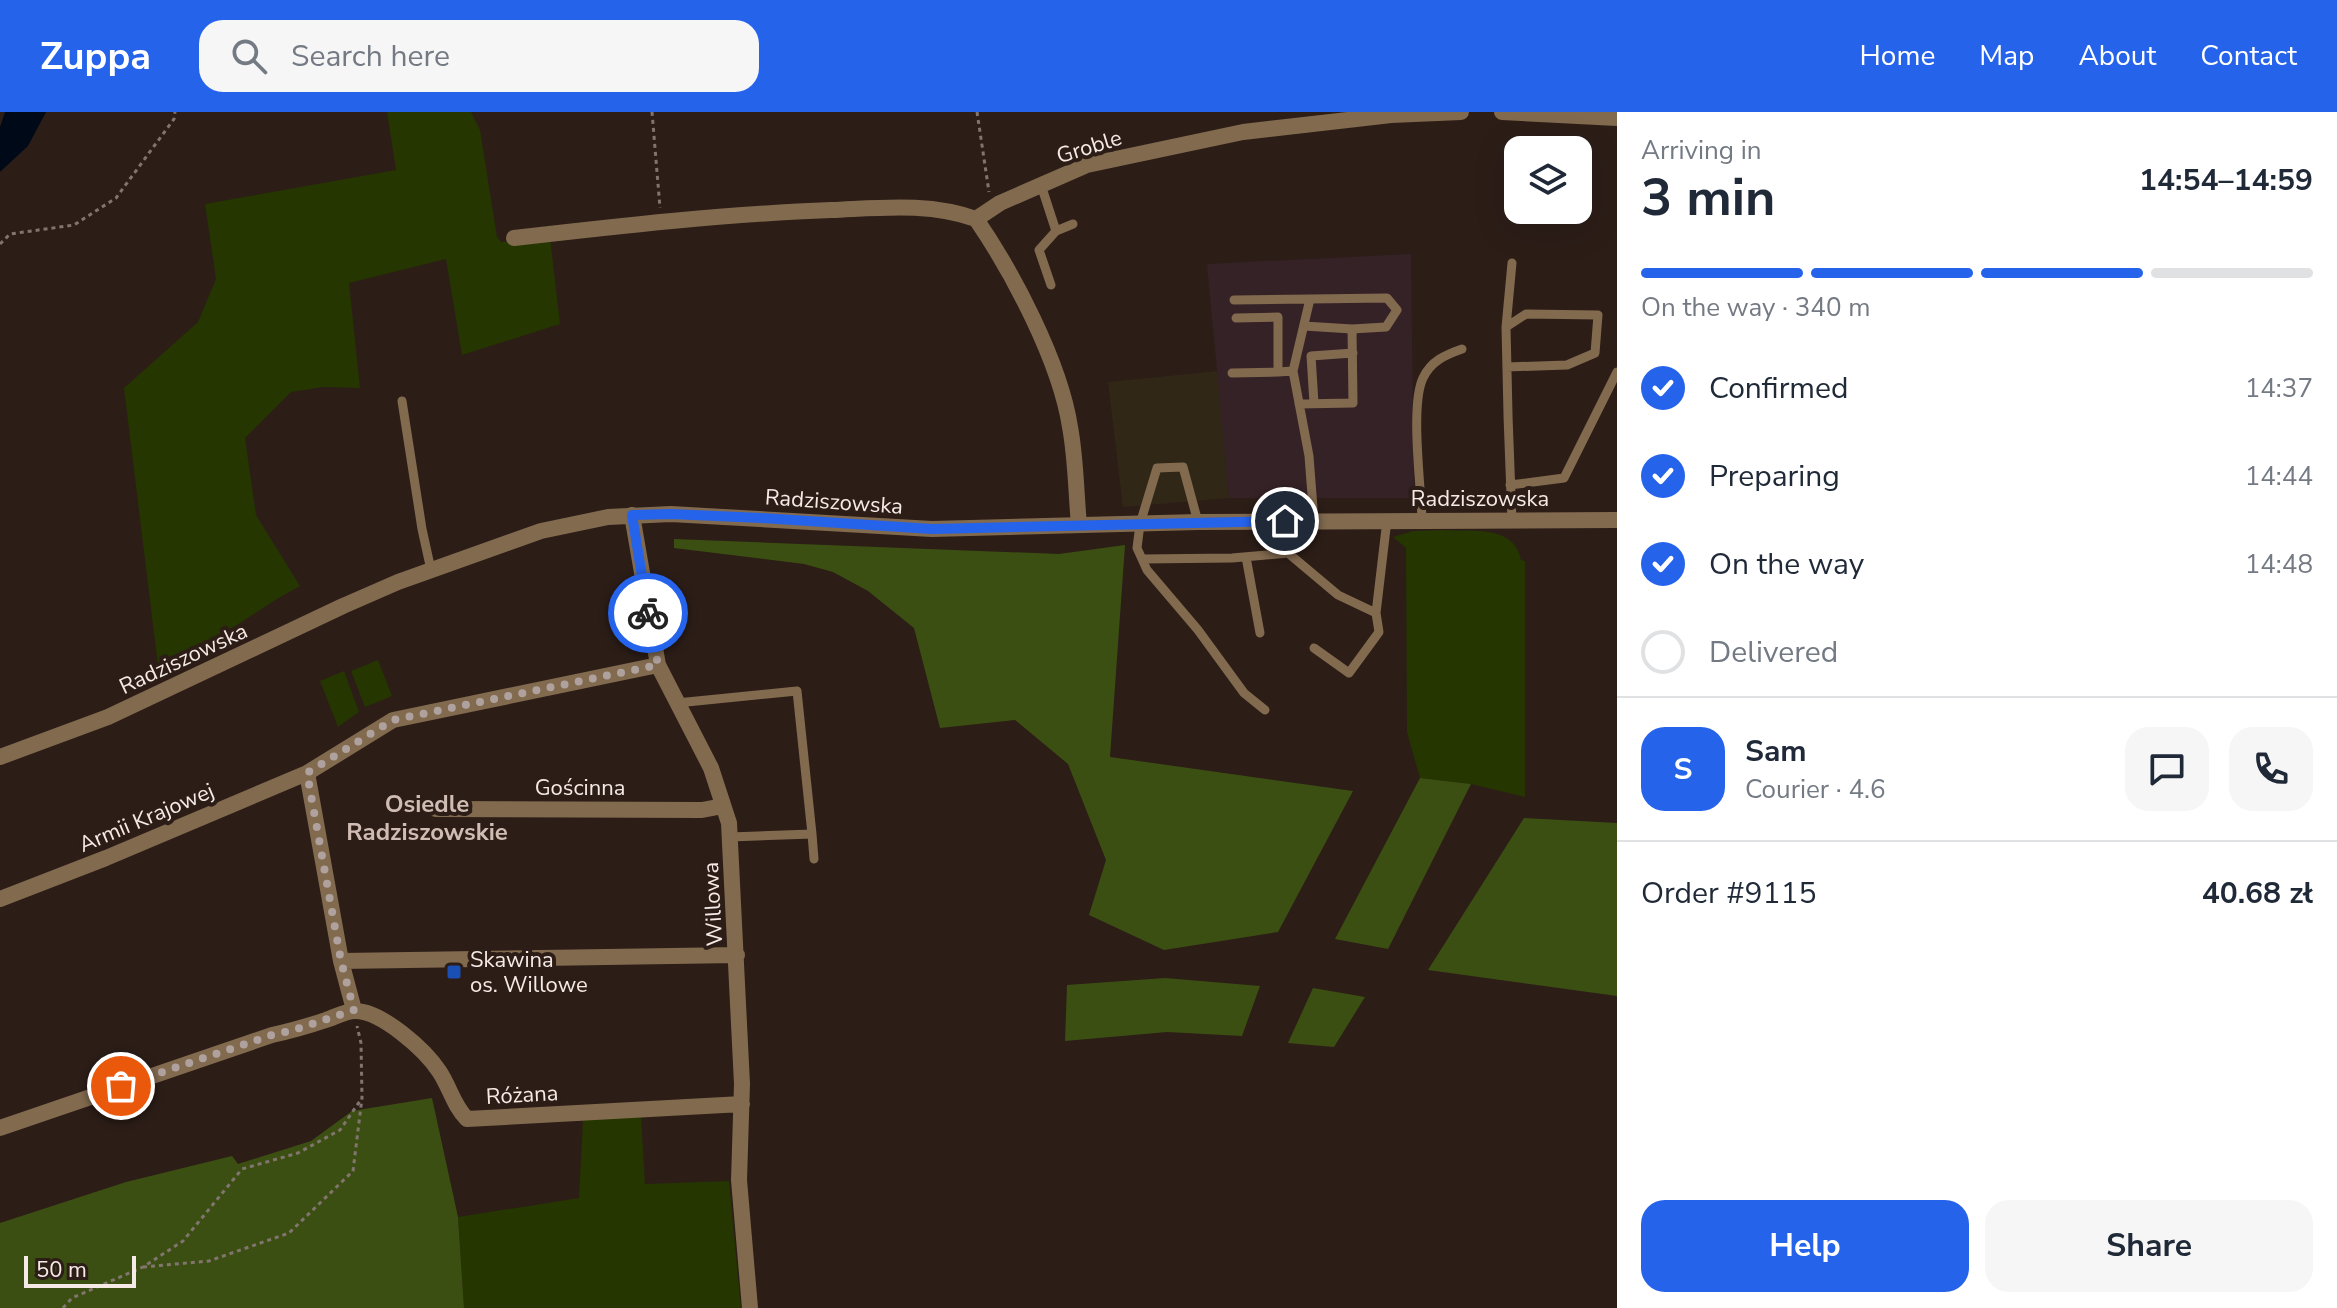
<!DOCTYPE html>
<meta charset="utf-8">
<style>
body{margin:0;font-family:"Nunito Sans",sans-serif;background:#f6f6f7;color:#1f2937;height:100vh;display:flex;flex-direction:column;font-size:30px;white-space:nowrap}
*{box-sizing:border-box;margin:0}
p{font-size:26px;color:#747a83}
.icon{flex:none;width:44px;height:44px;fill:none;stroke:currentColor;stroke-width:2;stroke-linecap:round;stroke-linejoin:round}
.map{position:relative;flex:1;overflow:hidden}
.drawer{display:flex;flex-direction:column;background:#fff;width:720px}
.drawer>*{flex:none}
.tools{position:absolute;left:1504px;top:24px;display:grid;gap:16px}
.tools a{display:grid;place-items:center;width:88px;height:88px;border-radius:16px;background:#fff;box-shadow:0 8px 32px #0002;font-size:40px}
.scale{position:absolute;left:24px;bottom:20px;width:112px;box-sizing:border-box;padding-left:8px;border:4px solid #f5eae6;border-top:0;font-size:22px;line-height:28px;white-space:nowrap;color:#f5eae6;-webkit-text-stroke:6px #2c1d17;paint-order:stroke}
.pin{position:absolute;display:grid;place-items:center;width:68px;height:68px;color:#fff;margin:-34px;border:4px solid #fff;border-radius:50%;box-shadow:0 2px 8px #0007}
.courier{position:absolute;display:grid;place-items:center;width:80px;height:80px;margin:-40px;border:6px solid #2563eb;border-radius:50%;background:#fff;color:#222;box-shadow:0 2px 10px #0007}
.summary em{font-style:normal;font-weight:700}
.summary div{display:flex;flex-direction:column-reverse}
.summary{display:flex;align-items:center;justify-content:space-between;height:136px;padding:0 24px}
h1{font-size:52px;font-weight:700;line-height:60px}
.bar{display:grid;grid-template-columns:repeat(4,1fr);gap:12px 8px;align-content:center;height:96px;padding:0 24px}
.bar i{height:10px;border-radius:6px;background:#e0e1e3}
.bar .selected{background:#2563eb}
.bar p{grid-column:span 4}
.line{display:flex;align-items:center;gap:20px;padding:0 24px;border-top:2px solid #e0e1e3}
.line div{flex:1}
.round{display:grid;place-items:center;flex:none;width:84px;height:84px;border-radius:24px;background:#f6f6f7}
ol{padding:0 24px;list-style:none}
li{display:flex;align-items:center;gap:24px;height:88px}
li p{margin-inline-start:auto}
li .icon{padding:8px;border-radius:50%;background:#2563eb;color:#fff;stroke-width:4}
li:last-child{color:#747a83}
li i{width:44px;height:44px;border:4px solid #e0e1e3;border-radius:50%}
.button{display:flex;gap:16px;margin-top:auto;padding:16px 24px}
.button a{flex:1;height:92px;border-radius:24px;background:#2563eb;color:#fff;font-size:32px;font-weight:700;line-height:92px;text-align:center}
.button a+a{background:#f6f6f7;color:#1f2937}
header{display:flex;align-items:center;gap:48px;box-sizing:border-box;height:112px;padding:0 40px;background:#2563eb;color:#fff}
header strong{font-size:38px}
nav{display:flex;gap:44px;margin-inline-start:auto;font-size:28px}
.search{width:560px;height:72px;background:#f6f6f7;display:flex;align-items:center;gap:20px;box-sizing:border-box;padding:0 28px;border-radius:24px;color:#747a83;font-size:30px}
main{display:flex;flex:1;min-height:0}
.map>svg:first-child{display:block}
.commercial{fill:#312717}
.industrial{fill:#352226}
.green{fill:#253600}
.forest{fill:#3c4f12}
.water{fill:#000917}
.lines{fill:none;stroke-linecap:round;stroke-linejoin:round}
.path{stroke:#827570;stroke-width:3;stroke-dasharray:4 4;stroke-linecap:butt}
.service{stroke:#826a4f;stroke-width:9}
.minor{stroke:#826a4f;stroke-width:16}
.tertiary{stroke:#826a4f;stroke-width:16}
.done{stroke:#afa29e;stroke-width:8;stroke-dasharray:0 14.4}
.route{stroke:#2563eb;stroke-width:10}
.transit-dot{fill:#1a4fb4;stroke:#2c1d17;stroke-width:3}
.labels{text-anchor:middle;stroke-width:8;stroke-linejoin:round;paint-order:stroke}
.street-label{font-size:22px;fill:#f5eae6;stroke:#2c1d17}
.poi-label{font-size:22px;fill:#f5eae6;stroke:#2c1d17;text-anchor:start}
.neighbourhood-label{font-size:24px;font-weight:bold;fill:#d0bcb3;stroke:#2c1d17}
</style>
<header>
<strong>Zuppa</strong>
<div class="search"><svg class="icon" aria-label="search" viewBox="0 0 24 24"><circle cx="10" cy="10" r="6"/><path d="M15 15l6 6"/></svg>Search here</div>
<nav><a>Home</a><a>Map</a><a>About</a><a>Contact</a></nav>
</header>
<main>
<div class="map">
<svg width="1617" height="1196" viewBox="0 0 1617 1196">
<rect width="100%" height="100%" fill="#2c1d17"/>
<!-- commercial -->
<path class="commercial" d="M1218 259 1229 386 1123 395 1108 270Z"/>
<!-- industrial -->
<path class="industrial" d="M1411 142 1414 386H1229L1207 152Z"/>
<!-- green -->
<path class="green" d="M387 0H471L480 18 497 125 501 130 550 125 560 212 462 243 446 147 349 171 360 276 323 275 291 280 245 326 256 403 300 474C265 492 240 514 205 531L220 540 159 562 124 276 198 210 216 167 205 92 396 58Z
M1443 418C1470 420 1515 412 1521 448L1525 449V685L1471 672 1420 666 1407 620 1406 436 1393 425 1413 419Z
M378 548 392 584 365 595 351 559Z
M344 559 359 600 338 615 320 569Z
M641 1005 645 1072 729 1069 741 1196H464L458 1105 579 1086 583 1007Z"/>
<!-- forest -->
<path class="forest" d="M674 427 1059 442 1125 433 1110 645 1353 679 1278 820 1164 838 1089 803 1106 748 1068 652 1015 608 940 616 914 516 868 479 833 460 804 452 674 436Z
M1420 666 1471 672 1388 837 1335 827Z
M1524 706 1617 711V884L1428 858Z
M1165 866 1260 874 1242 924 1167 920 1065 929 1067 873Z
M1313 876 1365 885 1334 935 1288 931Z
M432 986 458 1105 464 1196H0V1111L126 1070 232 1044 238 1052 311 1029 352 999Z"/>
<!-- water -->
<path class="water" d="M5 0H46L28 34 0 60V15Z"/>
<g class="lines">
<!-- path -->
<path class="path" d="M652 0 660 96
M977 0 989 80
M0 132 10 122 74 113 116 86 174 7 175 0
M143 1155 209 1149 289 1121 353 1059 362 986 361 931 357 914
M63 1196 72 1186 143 1155 183 1129 242 1057 298 1041 340 1018 360 989"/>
<!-- service -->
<path class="service" d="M1041 73 1056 119 1073 112
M1051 173 1039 138 1056 119
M1234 188 1310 187
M1236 206 1278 205V260L1293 259
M1304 214 1352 217
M1506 215 1512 151
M1507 255 1567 253 1595 241 1598 203 1526 202 1506 215C1507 279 1509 343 1512 407
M1232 261 1278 260
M402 289 422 417 431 458
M1314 291 1311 244 1353 241
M1299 292 1353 291 1352 217 1386 215 1397 198 1387 186 1310 187 1293 259 1309 344 1314 409
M1510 373 1564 366 1617 260
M1422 408C1421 374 1410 293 1423 266 1431 249 1445 243 1462 237
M1198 410 1183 355 1157 356 1140 412 1137 436 1147 458 1198 518 1244 581 1265 598
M1246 445 1260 521
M1143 447 1232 446 1288 441 1338 483 1376 501 1387 408
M1314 536 1349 561 1379 520 1376 501
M677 591 797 579 812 722
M730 725 812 722 814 747"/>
<!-- minor -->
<path class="minor" d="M1502 0 1617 6
M514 126C619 114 724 102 831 98 880 96 929 90 976 107
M632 403 658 553 711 656 729 711 742 972 739 1068 750 1196
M1079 413C1076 381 1076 347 1070 315 1060 250 1013 161 976 107L1000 91 1087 53 1243 20 1391 3 1461 0
M307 661 341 849 354 898
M436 697 702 698 723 694
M0 787 106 746 307 661 393 608 658 553
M341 849 737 843
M0 1016 272 923C291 919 308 914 326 908 335 905 346 899 355 899 382 899 425 938 439 959 450 975 453 993 467 1007L742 992"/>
<!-- tertiary -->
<path class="tertiary" d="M0 645 108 605 343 494 398 470 541 419 608 405 671 402 932 417 1198 410 1617 408"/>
</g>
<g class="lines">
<!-- done -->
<path class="done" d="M121 974 272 923 294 918 354 898 341 849 307 661 393 608 658 553 648 501"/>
<!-- route -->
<path class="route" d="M648 501 632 403 671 402 761 406 932 417 1285 409"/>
</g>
<!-- markers -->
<rect class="transit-dot" x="446" y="852" width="16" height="16" rx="4"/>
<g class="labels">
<!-- street labels -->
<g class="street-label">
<text transform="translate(1089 34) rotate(-17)" y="8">Groble</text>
<text x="1480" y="394">Radziszowska</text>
<text transform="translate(834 389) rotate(4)" y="8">Radziszowska</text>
<text transform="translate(183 546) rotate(-25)" y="8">Radziszowska</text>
<text x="580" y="683">Gościnna</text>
<text transform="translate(146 705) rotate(-23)" y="8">Armii Krajowej</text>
<text transform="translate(712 792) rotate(-93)" y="8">Willowa</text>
<text transform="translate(522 982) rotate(-3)" y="8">Różana</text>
</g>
<!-- poi labels -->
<g class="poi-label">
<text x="470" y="855">Skawina<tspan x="470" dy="25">os. Willowe</tspan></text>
</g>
<!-- neighbourhood labels -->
<g class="neighbourhood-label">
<text x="427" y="700">Osiedle<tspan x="427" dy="28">Radziszowskie</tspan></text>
</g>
</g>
</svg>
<div class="tools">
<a><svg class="icon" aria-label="layers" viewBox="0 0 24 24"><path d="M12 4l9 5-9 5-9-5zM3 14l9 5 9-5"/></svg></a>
</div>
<div class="scale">50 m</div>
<div class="pin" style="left:121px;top:974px;background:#ea580c"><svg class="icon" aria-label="bag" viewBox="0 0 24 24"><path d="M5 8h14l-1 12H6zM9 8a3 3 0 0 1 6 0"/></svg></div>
<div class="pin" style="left:1285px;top:409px;background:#1f2937"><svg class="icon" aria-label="home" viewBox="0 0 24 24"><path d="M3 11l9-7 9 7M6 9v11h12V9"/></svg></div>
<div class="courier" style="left:648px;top:501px"><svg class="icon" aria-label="bike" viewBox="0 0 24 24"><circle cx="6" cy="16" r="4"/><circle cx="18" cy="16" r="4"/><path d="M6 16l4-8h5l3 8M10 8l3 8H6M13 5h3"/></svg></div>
</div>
<section class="drawer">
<div class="summary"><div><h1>3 min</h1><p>Arriving in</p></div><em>14:54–14:59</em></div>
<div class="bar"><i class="selected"></i><i class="selected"></i><i class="selected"></i><i></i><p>On the way · 340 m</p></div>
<ol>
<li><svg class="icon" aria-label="check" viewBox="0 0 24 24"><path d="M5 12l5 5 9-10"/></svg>Confirmed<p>14:37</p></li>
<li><svg class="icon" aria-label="check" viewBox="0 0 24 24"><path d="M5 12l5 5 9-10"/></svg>Preparing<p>14:44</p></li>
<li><svg class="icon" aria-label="check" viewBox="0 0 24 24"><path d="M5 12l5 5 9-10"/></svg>On the way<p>14:48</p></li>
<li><i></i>Delivered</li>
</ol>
<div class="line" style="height:144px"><b class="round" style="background:#2563eb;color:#fff">S</b><div><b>Sam</b><p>Courier · 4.6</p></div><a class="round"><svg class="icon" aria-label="chat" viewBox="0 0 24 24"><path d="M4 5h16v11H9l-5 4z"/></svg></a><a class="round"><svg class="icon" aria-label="phone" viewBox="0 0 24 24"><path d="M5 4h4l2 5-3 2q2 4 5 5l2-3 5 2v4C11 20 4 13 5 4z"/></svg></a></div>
<div class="line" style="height:104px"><div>Order #9115</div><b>40.68 zł</b></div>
<div class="button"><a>Help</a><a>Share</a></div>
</section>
</main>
